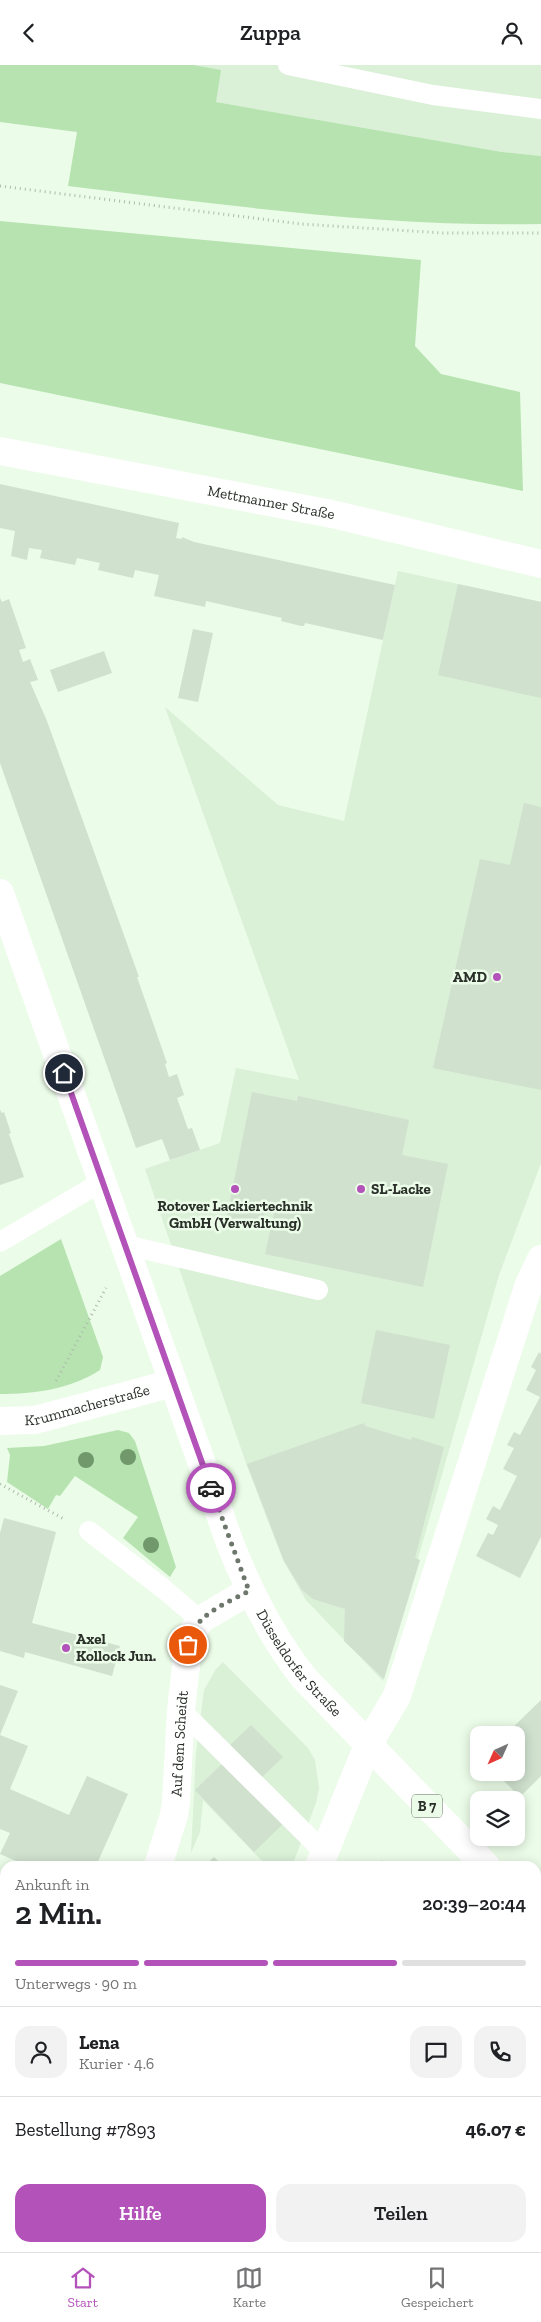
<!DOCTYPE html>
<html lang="de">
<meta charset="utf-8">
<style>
body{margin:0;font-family:"Zilla Slab",serif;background:#f2f2f2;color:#202124;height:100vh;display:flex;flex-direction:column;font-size:19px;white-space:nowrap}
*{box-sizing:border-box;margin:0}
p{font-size:16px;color:#757577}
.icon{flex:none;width:28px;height:28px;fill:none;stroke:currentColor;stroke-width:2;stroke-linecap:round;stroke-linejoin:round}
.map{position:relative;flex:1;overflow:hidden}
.details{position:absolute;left:0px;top:1796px;width:541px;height:391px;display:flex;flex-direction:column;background:#fff;border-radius:15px 15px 0 0;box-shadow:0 2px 12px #0003}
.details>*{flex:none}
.needle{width:32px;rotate:225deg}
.buttons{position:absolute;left:470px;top:1661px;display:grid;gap:10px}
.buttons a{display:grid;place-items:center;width:55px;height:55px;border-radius:10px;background:#fff;box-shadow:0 2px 12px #0003;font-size:25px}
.pin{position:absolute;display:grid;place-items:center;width:42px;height:42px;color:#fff;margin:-21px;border:2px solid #fff;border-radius:50%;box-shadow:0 1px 5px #0007}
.courier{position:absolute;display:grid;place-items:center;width:50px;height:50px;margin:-25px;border:4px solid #b352b9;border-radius:50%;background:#fff;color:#222;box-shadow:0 1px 6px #0007}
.summary em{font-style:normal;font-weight:600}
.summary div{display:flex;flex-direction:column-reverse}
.summary{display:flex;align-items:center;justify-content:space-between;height:85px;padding:0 15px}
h1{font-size:32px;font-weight:600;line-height:38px}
.bar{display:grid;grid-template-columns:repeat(4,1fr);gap:8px 5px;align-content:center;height:60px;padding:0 15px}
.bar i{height:6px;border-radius:4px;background:#e0e0e0}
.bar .active{background:#b352b9}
.bar p{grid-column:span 4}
.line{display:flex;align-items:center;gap:12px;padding:0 15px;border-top:1px solid #e0e0e0}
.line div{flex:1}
.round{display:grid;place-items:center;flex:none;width:52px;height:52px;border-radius:15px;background:#f2f2f2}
.button{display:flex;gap:10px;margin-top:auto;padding:10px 15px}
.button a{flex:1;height:58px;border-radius:15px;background:#b352b9;color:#fff;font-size:20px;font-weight:600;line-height:58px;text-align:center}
.button a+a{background:#f2f2f2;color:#202124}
header{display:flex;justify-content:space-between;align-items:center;height:65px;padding:0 15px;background:#fff;font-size:22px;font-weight:600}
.tab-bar{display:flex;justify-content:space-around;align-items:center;height:70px;border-top:1px solid #e0e0e0;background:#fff;font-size:14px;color:#757577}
.tab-bar a{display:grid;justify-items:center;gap:2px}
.tab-bar .active{color:#b352b9}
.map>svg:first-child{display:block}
.built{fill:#daf0d7}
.green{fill:#b7e3b1}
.building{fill:#d0e1ce}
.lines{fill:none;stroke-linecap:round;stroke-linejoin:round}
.path{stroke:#adbbab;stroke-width:3;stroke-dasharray:1 4;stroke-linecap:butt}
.service{stroke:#fff;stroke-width:20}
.minor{stroke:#fff;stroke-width:28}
.primary{stroke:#fff;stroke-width:28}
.tree{fill:#70986b}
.done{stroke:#6e776c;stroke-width:5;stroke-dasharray:0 9}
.route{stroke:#b352b9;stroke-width:6}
.poi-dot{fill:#b352b9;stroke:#ebfce8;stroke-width:2}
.labels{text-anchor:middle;stroke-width:5;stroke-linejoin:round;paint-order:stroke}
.shield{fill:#ebfce8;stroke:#646d62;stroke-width:1}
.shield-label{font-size:14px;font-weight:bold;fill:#2a3029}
.street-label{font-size:15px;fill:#2a3029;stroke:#ebfce8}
.poi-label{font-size:15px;font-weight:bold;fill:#2a3029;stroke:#ebfce8;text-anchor:start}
</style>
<header><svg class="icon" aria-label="back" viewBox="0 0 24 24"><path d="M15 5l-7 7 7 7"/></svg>Zuppa<svg class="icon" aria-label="person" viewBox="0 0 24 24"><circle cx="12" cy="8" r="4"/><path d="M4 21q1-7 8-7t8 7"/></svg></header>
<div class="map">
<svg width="541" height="2187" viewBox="0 0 541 2187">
<rect width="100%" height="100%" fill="#ebfce8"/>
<!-- built -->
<path class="built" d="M193 0H541V91L502 87 216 37Z
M398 506 541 537V1098L499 1210 383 1616 306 1535 283 1495 247 1401 145 1104 220 1078 236 1003 299 1015 165 642 278 740 344 756Z
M223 1597 308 1683 315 1695 319 1723 316 1738 292 1801H267L203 1735 200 1767 191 1788 196 1688 204 1625 216 1604Z
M282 2182 286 2187H178L174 2183Z"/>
<!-- green -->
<path class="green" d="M0 0H193L221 5 216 37 502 87 541 91V159C382 162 226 140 68 121L77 67 0 57Z
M0 156 421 195 415 281 441 309 520 327 523 426 0 318Z
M61 1174 103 1292 100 1305C71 1324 34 1329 0 1329V1211Z
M118 1365 129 1368 135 1376 176 1502 170 1512 123 1473 138 1452 75 1411 60 1431 56 1430 48 1444 7 1417 10 1390 7 1383 44 1381Z"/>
<!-- building -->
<path class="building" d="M0 419 179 458 176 473 182 474V472L194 477 395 520 383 575 305 558 304 561H301L281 556 282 553 206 536 205 542 154 531 159 510 135 505 133 513 98 505 100 498 77 493 75 500 40 493 42 485 29 483 27 495 11 491 15 466 0 463Z
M458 519 541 537V633L438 610Z
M0 533 2 537 9 534 26 583 19 585 23 597 30 594 38 615 30 617 47 656 139 912H137L167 998 165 999 169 1012 177 1009 184 1030 177 1033 188 1064 192 1063 200 1085 170 1095 162 1074 136 1083 0 698Z
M193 564 213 568 198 637 178 633Z
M104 586 112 608 58 627 50 605Z
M524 738 541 742V1025L433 1003 480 794 510 800Z
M252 1027 297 1036 298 1031 409 1055 402 1090 448 1099 423 1222 265 1189 274 1149 265 1147 262 1164 226 1156Z
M0 1045 2 1048 4 1047 11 1068 9 1069 24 1112 0 1120Z
M376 1265 450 1280 434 1354 361 1338Z
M539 1287 541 1289V1472L520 1513 476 1491 488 1468 493 1470 498 1460 486 1454 493 1441 500 1445 517 1411 503 1404 514 1383 507 1380 514 1367 520 1370 540 1332 526 1325 536 1305 531 1302Z
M364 1358 365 1361 411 1375 412 1372 444 1382 415 1493 420 1495 384 1614 344 1576 345 1544 313 1534 302 1525 284 1496 247 1399Z
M4 1453 56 1467 32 1558 120 1581 112 1611 25 1587 24 1593 0 1586V1468Z
M0 1620 18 1626 0 1670Z
M541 1635V1711L520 1732 496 1708H516V1670H505Z
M251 1660 283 1692 259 1715 227 1683Z
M0 1670 28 1681 10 1724 69 1750 87 1711 128 1729 96 1801H27L0 1789 10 1768 0 1764Z
M223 1698 283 1759 254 1787 195 1725Z
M214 1792 223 1801H204Z
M382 1795 389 1801H376Z
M0 1808 5 1811 1 1823 5 1824V1854L0 1852Z
M0 1900 5 1902V1968L0 1965Z
M536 1954 541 1959V2035L536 2029Z
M0 2060 5 2062V2071L0 2082Z
M34 2182H125L129 2187H29Z
M213 2182H254L258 2187H217Z
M337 2182H341L345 2187H332Z
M352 2182H422L426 2187H347Z"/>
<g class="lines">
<!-- path -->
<path class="path" d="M0 121 301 159 443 168H541
M56 1316 106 1223
M0 1419 64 1454
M267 2182 271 2187
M302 2187 307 2182"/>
<!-- service -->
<path class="service" d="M288 0 433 30 541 44
M0 1177 103 1116
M126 1180 318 1225
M89 1466 165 1525 200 1555
M181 1645 324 1787
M536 1922 541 1918"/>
<!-- minor -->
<g class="minor">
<path id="s1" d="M0 386 332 449 541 499"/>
<path id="s2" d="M0 1356 35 1355 173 1318"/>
<path id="s3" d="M158 1801 174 1750 176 1737 181 1645 189 1574 200 1555 249 1526"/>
<path d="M319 1801 368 1680 397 1631 529 1219 541 1194"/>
<path d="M0 2137 5 2133"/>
<path d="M152 2182 156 2187"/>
</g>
<!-- primary -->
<g class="primary">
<path id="s4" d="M0 828 230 1478C249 1527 271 1571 304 1613L486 1801"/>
<path d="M536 1853 541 1857"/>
</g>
</g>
<!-- trees -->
<g class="tree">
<circle cx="128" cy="1392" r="8"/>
<circle cx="86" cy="1395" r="8"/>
<circle cx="151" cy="1480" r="8"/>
</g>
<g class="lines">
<!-- done -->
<path class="done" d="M188 1580C193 1550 225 1539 249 1526L211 1423"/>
<!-- route -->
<path class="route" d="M64 1008 211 1423"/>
</g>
<!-- markers -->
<g class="poi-dot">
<circle cx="497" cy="912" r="5"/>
<circle cx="235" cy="1124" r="5"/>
<circle cx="361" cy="1124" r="5"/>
<circle cx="66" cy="1583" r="5"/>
</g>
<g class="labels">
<!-- shield labels -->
<rect class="shield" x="412" y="1729.5" width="30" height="23" rx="4"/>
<g class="shield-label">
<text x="427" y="1746">B 7</text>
</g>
<!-- street labels -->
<g class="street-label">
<text dy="5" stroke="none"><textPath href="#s1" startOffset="276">Mettmanner Straße</textPath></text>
<text dy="5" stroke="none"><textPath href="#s2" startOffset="89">Krummacherstraße</textPath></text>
<text dy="5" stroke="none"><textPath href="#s4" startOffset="829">Düsseldorfer Straße</textPath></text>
<text dy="5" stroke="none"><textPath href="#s3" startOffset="125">Auf dem Scheidt</textPath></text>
</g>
<!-- poi labels -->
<g class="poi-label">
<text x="487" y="917" text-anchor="end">AMD</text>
<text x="371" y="1129">SL-Lacke</text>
<text x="235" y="1146" text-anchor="middle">Rotover Lackiertechnik<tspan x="235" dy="17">GmbH (Verwaltung)</tspan></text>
<text x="76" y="1579">Axel<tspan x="76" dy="17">Kollock Jun.</tspan></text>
</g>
</g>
</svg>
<div class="buttons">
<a><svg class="needle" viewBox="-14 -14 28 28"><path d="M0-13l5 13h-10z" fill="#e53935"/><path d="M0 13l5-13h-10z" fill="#757577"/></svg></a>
<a><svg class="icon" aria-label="layers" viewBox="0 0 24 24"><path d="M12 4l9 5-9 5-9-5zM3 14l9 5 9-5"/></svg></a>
</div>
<div class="pin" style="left:188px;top:1580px;background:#ea580c"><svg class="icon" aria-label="bag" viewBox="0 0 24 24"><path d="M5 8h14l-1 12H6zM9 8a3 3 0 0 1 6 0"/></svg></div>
<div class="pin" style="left:64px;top:1008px;background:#1f2937"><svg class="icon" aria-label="home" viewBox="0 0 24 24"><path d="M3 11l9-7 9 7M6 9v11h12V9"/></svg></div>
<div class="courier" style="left:211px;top:1423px"><svg class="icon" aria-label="car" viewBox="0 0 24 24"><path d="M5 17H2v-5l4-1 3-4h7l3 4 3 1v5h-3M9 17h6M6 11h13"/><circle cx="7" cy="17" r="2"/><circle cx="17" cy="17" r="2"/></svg></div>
<section class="details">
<div class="summary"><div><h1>2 Min.</h1><p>Ankunft in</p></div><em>20:39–20:44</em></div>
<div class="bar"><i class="active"></i><i class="active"></i><i class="active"></i><i></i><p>Unterwegs · 90 m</p></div>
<div class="line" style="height:90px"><a class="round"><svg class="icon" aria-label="person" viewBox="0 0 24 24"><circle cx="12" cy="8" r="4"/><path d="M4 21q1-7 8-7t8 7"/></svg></a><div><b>Lena</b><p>Kurier · 4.6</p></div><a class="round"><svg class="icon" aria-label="chat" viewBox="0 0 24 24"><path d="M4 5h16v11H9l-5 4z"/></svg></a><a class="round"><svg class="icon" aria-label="phone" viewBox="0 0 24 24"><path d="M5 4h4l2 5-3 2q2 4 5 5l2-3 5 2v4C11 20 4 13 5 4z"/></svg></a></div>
<div class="line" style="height:65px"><div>Bestellung #7893</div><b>46.07 €</b></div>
<div class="button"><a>Hilfe</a><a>Teilen</a></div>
</section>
</div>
<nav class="tab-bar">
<a class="active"><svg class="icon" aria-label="home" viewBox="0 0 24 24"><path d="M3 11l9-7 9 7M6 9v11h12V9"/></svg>Start</a>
<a><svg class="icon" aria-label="map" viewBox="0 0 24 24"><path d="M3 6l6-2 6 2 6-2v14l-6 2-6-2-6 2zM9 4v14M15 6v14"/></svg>Karte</a>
<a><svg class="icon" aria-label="saved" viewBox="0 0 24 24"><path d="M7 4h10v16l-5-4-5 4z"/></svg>Gespeichert</a>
</nav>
